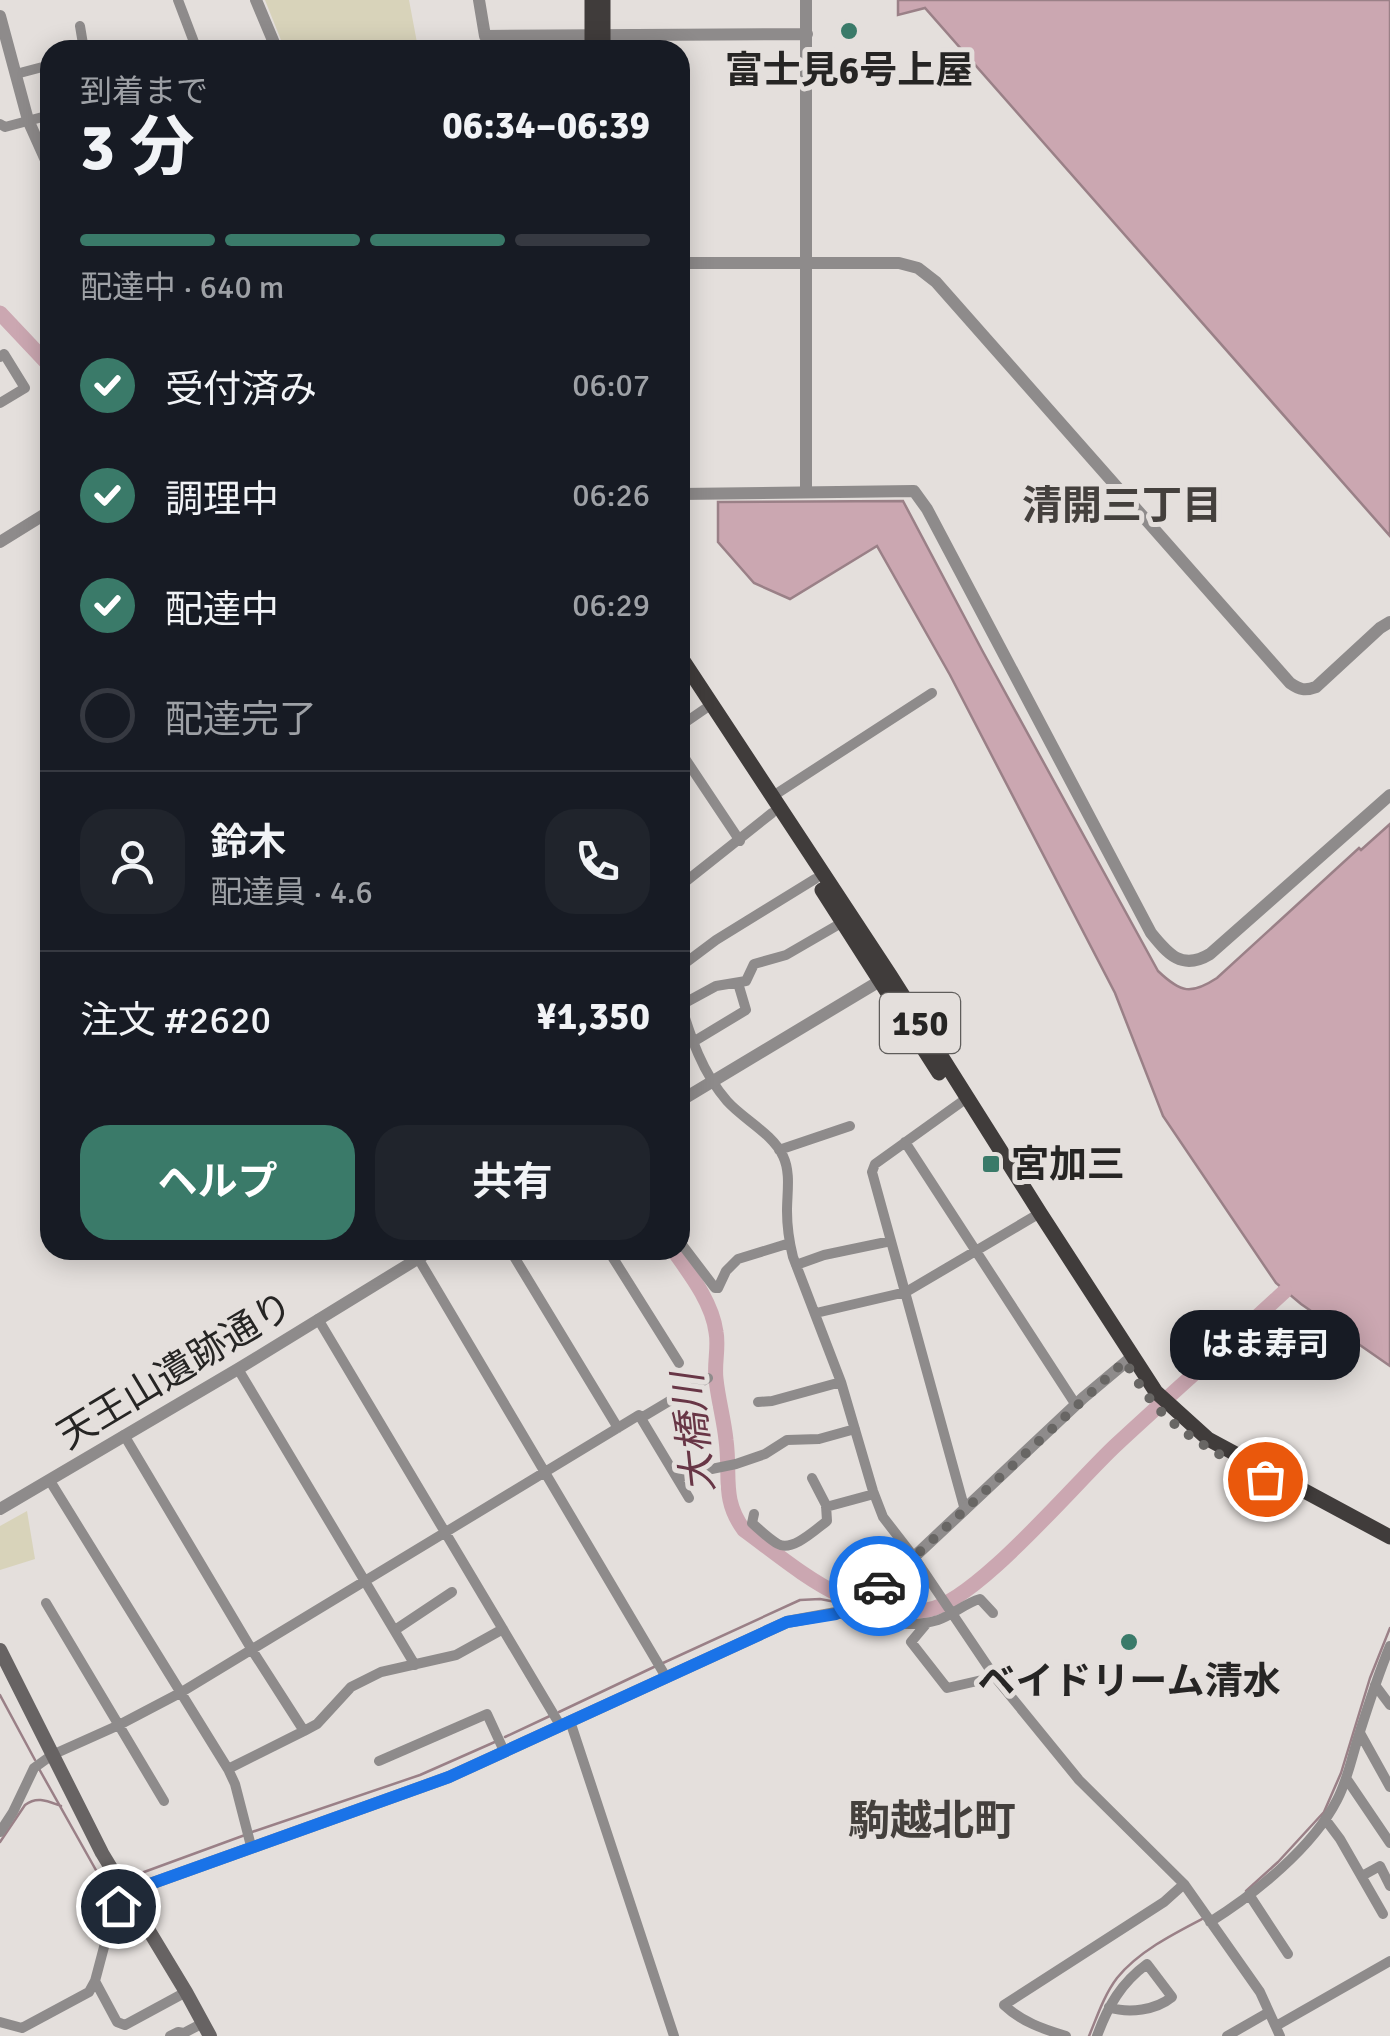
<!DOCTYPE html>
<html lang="ja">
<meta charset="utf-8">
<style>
body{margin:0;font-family:Signika,"Noto Sans JP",sans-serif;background:#20242c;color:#f1f3f6;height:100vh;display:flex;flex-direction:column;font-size:38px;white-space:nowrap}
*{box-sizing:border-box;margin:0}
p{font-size:32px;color:#9ea1a6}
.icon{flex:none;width:55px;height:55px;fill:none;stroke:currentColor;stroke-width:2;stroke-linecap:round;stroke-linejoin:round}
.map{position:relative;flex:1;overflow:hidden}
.side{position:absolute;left:40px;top:40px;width:650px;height:1220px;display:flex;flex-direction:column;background:#171b24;border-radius:30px;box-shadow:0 5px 25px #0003}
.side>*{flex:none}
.pin{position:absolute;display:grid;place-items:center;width:85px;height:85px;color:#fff;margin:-42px;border:5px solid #fff;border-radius:50%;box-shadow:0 2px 10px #0007}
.courier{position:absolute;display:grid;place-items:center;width:100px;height:100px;margin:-50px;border:8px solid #1a73e8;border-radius:50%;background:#fff;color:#222;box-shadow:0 2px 12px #0007}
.bubble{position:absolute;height:70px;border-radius:30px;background:#171b24;box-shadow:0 5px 25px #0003;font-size:32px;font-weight:700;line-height:70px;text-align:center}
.head em{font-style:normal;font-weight:700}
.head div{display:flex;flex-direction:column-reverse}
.head{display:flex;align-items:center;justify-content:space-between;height:170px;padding:0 40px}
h1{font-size:65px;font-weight:700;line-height:75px}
.bar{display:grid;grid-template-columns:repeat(4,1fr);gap:15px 10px;align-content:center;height:120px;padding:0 40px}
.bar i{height:12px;border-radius:8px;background:#363941}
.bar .active{background:#3a7a69}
.bar p{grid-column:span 4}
.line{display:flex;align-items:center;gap:25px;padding:0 40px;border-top:2px solid #363941}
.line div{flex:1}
.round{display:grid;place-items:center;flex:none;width:105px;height:105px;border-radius:30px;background:#20242c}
ol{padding:0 40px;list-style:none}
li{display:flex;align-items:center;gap:30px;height:110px}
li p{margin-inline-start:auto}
li .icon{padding:10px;border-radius:50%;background:#3a7a69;color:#fff;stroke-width:4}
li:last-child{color:#9ea1a6}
li i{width:55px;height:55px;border:5px solid #363941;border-radius:50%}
.button{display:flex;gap:20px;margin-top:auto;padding:20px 40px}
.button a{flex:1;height:115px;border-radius:30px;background:#3a7a69;color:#fff;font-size:40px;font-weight:700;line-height:115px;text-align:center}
.button a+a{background:#20242c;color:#f1f3f6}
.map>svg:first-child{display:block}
.green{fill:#d8d3ba}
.water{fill:#cba7b1;stroke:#9a8087;stroke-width:2.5}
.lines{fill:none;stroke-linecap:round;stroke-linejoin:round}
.stream{stroke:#9a8087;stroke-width:2.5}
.river{stroke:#cba7b1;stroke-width:15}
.minor{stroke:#8e8b8b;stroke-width:10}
.tertiary{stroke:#8e8b8b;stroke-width:12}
.secondary{stroke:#676363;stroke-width:14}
.trunk{stroke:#403c3b;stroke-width:15}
.done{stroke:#686664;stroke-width:10;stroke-dasharray:0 18}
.route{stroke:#1a73e8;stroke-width:12}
.poi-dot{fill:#3a7a69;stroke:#e4dfdc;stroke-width:4}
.labels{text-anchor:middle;stroke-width:10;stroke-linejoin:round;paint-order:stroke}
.shield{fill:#e4dfdc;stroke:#5f5d5b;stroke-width:2.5}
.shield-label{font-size:35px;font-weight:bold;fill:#262524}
.poi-label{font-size:38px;font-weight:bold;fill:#262524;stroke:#e4dfdc}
.street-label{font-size:38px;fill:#262524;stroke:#e4dfdc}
.neighbourhood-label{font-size:40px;font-weight:bold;fill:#44403d;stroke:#e4dfdc}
.water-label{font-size:40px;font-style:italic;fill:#683646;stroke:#e4dfdc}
.quarter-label{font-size:42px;font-weight:bold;fill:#44403d;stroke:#e4dfdc}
</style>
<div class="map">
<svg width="1390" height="2036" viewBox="0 0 1390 2036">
<rect width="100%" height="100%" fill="#e4dfdc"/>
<!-- green -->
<path class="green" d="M265 0H409L418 48 414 50H285Z
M27 1511 35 1559 0 1570V1526Z"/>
<!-- water -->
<path class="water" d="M898 0H1390V536L925 8 898 15Z
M903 501 983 652 1158 971C1181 993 1191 995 1217 978L1359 848 1361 850 1390 824V1366L1301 1304 1276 1283 1163 1116 1115 993 950 675 877 546 790 599 754 583 718 542V502Z"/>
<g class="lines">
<!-- stream -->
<path class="stream" d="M663 1663 800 1600 820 1599 841 1603
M0 1695 35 1760
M559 1712 656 1666
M505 1737 552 1715
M38 1767 106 1888 114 1884
M252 1832 420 1775 497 1741
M0 1842 25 1805C37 1796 47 1801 61 1806
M125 1879 245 1835
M1246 1891 1278 1862 1324 1812 1341 1773 1370 1678 1390 1628
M1089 2036C1097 2017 1104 1995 1117 1978 1138 1952 1173 1934 1202 1919"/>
<!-- river -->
<path class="river" d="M0 313 50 366
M673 1250C690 1274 712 1302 716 1332 719 1347 714 1363 716 1379 718 1399 724 1420 726 1440 731 1476 721 1499 744 1530 800 1571 852 1620 927 1610 975 1603 1076 1482 1116 1445 1172 1393 1229 1343 1285 1291"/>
<!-- minor -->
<path class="minor" d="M178 0 197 50
M80 26 84 50
M16 74 50 65
M0 124 5 127 50 115
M0 357 4 354 25 388 0 403
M680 726 712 704
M680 751 740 841
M773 796 932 693
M680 886 772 813
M680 967 716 940 815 879
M680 1002C691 1038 702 1072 727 1101 744 1120 772 1133 783 1156 791 1173 787 1192 787 1211 787 1227 789 1241 793 1257L841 1382 873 1491 883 1517 914 1557 995 1677 1079 1780 1184 1884 1260 1992 1280 2036
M681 1005 716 986 746 981 754 964 786 955 843 922
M693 1042 746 1010 738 983
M905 1142 1076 1405
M779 1150 850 1126
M680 1242 715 1288H718L726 1271 738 1259 790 1243
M510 1250 618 1428
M608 1250 679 1363
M418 1258 666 1677
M796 1265 824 1255 891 1241
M816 1313 906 1292 1040 1213
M318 1319 560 1725
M238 1369 415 1665
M758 1402 772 1401 841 1382
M641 1418 708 1378
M124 1435 252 1650 304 1731 317 1724 351 1687 381 1672 456 1655 503 1629
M678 1479 692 1473 736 1464 765 1454 787 1440 819 1439 855 1429
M50 1481 228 1769 235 1784 251 1846
M826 1507 874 1494
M965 1510 872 1172 875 1164 967 1098
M754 1514 752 1523C760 1530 769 1539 778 1544 792 1552 815 1530 827 1521L826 1505 812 1478
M46 1603 164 1801
M836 1613C867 1619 907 1630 938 1620 953 1615 965 1603 980 1599L993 1613
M927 1623 911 1642 947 1688 995 1677
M395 1630 452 1592
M1375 1685 1390 1705
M570 1721 674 2036
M1360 1733 1390 1787
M379 1761 487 1714 504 1751
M228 1769 304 1731
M1346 1778 1390 1843
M1325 1819 1340 1839 1383 1914
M0 1832 13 1812 34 1768 52 1755 119 1725 180 1693 639 1415 689 1498
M1362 1876 1380 1866 1390 1886
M1250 1896 1288 1954
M1210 1922C1255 1894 1313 1847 1337 1800 1347 1781 1351 1761 1357 1741 1367 1709 1377 1677 1390 1646
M95 1981 117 2022 125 2025 186 1992
M0 2022 22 2028 89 1992 95 1981 108 1932 125 1893
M1276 2026 1390 1961
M170 2036 178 2032 184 2033 203 2023
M1066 2036C1043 2029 1022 2022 1004 2005L1164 1902 1184 1884
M1097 2036C1108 2006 1121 1983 1147 1964L1172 1997C1156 2010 1129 2014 1109 2007
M1227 2036 1269 2012"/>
<!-- tertiary -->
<path class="tertiary" d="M256 0 277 50
M479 0 485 36 807 34
M0 16 28 120 50 169
M680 263H899L918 268 936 282 1290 683C1300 690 1305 691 1316 687L1380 628 1390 622
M806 492V0
M680 494 914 491 927 509 1151 933C1168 954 1182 971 1210 954L1390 795
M0 542 50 511
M680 1101 888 976
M0 1509 238 1369 432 1250
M125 1893 449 1777 787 1622 836 1613 883 1583 914 1557 1083 1398 1133 1356"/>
<!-- secondary -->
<path class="secondary" d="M0 1650 102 1853 186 1992 210 2036"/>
<!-- trunk -->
<path class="trunk" d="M592 0V50
M603 0V50
M680 656 890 975 1040 1213 1156 1392 1208 1439 1390 1537
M822 890 939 1073"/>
</g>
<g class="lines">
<!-- done -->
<path class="done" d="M879 1586 914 1557 1125 1361C1132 1373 1139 1385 1147 1395 1176 1435 1223 1456 1265 1479"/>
<!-- route -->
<path class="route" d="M118 1906 125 1893 449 1777 787 1622 836 1614 879 1586"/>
</g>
<!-- markers -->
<g class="poi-dot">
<circle cx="849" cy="31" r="10"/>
<rect x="981" y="1154" width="20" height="20" rx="5"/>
<circle cx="1129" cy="1642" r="10"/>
</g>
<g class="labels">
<!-- shield labels -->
<rect class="shield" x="880" y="993" width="80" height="60" rx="8"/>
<g class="shield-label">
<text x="920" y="1035">150</text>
</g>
<!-- poi labels -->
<g class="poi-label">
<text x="849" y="83">富士見6号上屋</text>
<text x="1011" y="1177" text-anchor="start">宮加三</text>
<text x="1129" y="1694">ベイドリーム清水</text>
</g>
<!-- street labels -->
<g class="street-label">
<text transform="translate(175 1370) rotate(-31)" y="13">天王山遺跡通り</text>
</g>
<!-- neighbourhood labels -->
<g class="neighbourhood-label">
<text x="1122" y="519">清開三丁目</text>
</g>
<!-- water labels -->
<g class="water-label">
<text transform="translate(693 1433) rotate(-96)" y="14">大橋川</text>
</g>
<!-- quarter labels -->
<g class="quarter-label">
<text x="932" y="1835">駒越北町</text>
</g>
</g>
</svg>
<div class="pin" style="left:1265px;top:1479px;background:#ea580c"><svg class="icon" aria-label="bag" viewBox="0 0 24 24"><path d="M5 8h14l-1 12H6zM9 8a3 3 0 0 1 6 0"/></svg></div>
<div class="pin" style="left:118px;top:1906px;background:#1f2937"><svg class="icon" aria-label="home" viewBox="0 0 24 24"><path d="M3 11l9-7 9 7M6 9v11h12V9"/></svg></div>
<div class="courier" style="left:879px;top:1586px"><svg class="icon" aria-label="car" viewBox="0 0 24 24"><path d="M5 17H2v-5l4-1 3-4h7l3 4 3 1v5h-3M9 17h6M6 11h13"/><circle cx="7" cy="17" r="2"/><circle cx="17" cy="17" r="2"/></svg></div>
<div class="bubble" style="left:1170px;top:1310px;width:190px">はま寿司</div>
<section class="side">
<div class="head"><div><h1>3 分</h1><p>到着まで</p></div><em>06:34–06:39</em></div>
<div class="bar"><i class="active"></i><i class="active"></i><i class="active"></i><i></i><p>配達中 · 640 m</p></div>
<ol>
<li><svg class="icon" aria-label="check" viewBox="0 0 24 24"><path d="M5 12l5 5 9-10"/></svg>受付済み<p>06:07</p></li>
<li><svg class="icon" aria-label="check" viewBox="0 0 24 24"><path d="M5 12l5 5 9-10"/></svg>調理中<p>06:26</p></li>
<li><svg class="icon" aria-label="check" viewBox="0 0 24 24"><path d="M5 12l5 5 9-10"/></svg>配達中<p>06:29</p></li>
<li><i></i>配達完了</li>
</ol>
<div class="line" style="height:180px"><a class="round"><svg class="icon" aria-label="person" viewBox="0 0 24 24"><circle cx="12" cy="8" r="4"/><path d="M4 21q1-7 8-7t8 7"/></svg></a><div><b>鈴木</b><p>配達員 · 4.6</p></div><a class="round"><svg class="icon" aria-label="phone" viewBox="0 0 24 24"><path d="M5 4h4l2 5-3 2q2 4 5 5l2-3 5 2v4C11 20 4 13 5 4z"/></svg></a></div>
<div class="line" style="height:130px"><div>注文 #2620</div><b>¥1,350</b></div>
<div class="button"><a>ヘルプ</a><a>共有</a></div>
</section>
</div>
